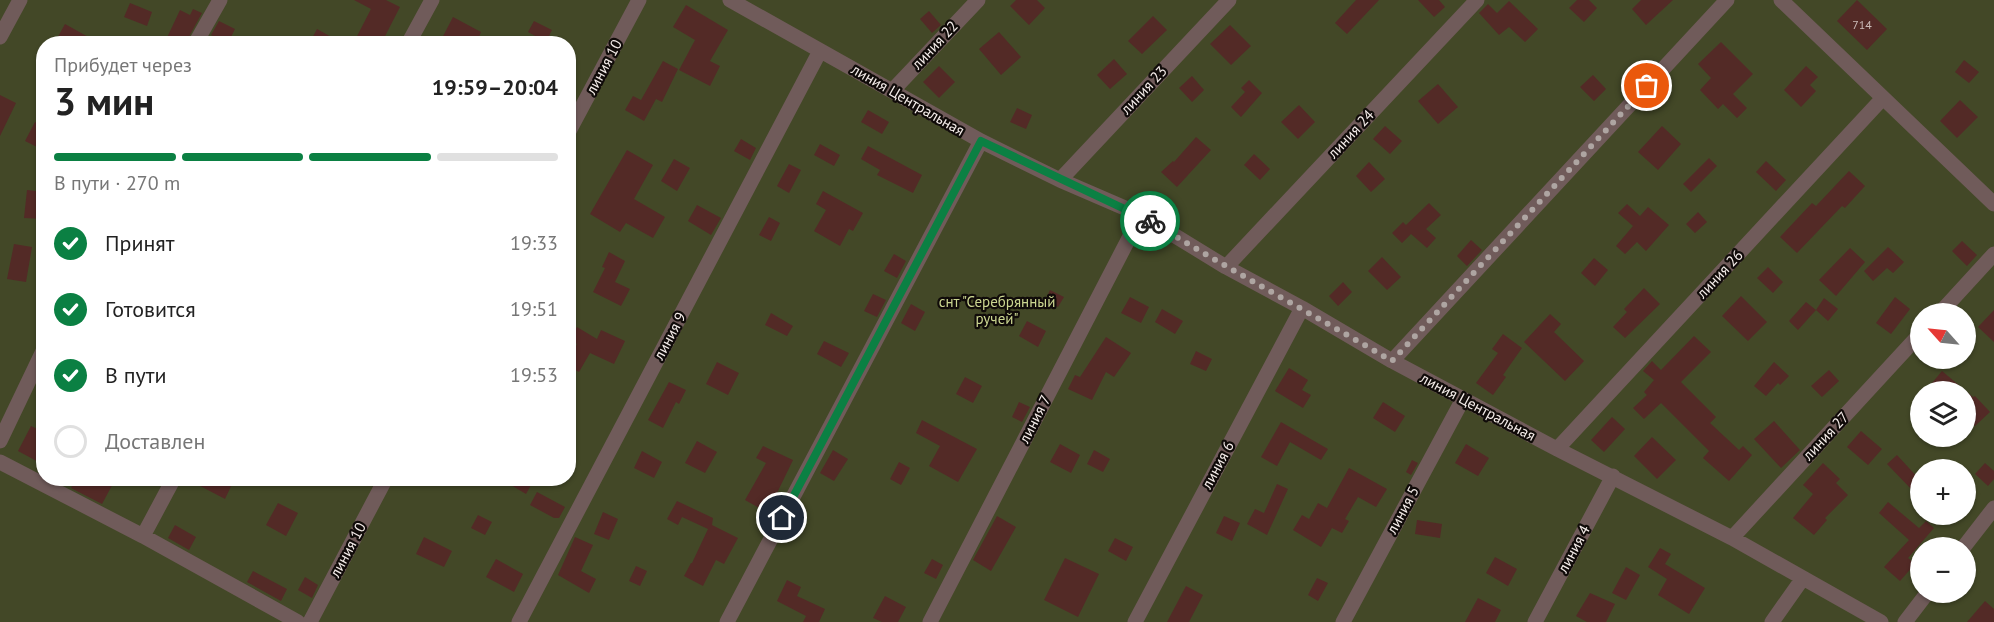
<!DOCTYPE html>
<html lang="ru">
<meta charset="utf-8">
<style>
body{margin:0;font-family:"PT Sans",sans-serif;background:#f6f6f6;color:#222;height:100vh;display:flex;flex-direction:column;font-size:22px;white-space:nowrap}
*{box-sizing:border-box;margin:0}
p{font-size:20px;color:#767676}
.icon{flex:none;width:33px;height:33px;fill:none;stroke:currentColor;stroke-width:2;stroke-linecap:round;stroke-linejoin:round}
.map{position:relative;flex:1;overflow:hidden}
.drawer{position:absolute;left:36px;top:36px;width:540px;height:450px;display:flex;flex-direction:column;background:#fff;border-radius:24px;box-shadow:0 2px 4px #0004}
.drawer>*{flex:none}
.needle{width:39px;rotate:297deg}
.fabs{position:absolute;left:1910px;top:303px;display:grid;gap:12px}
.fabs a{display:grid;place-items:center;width:66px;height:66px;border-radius:50%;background:#fff;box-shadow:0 2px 4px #0004;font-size:30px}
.pin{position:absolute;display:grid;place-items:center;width:51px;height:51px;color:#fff;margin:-26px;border:3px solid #fff;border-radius:50%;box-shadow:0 2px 6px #0007}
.courier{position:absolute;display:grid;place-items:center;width:60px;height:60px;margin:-30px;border:4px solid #0b8043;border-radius:50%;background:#fff;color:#222;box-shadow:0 2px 8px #0007}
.summary em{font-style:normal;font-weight:800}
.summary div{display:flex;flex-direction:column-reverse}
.summary{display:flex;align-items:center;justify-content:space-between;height:102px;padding:0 18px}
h1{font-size:39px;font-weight:800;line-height:45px}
.bar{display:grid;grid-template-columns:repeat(4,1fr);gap:9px 6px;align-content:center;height:72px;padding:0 18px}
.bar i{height:8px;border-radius:4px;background:#e0e0e0}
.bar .current{background:#0b8043}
.bar p{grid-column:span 4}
ol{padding:0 18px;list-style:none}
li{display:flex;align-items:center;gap:18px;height:66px}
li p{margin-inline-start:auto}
li .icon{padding:6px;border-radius:50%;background:#0b8043;color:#fff;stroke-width:4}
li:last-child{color:#767676}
li i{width:33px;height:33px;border:3px solid #e0e0e0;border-radius:50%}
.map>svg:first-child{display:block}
.green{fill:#434827;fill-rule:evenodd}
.building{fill:#532a26}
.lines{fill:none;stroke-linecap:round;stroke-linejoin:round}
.minor{stroke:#705b5a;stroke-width:15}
.done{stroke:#aea5a2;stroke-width:6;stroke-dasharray:0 10.8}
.route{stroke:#0b8043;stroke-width:8}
.labels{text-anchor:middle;stroke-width:4.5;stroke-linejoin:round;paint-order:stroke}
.number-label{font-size:12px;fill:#ccbcb9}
.street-label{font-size:15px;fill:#f5edea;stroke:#100b09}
.park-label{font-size:15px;fill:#ccd791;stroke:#100b09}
</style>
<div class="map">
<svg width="1994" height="622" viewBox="0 0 1994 622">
<rect width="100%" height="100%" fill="#2a201b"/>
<!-- green -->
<path class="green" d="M0 0H1994V622H0ZM44 44H568V478H44ZM1920 314H1965V358H1920ZM1920 392H1965V436H1920ZM1920 470H1965V514H1920ZM1920 548H1965V592H1920Z"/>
<!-- building -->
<path class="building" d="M354 0H386L400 7 381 44H353L371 9Z
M1016 0H1037L1045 8 1029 25 1010 6Z
M1356 0H1379L1347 34 1335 23Z
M1418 0H1439L1445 7 1434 17Z
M1577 0H1589L1597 8 1584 22 1569 8Z
M1641 0H1673L1646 25 1632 9Z
M1857 0 1887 29 1867 50 1837 21Z
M1509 1 1538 29 1525 42 1509 27 1499 35 1479 13 1488 4 1497 13Z
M130 3 152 12 147 26 124 17Z
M686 5 728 30 710 61 720 66 710 86 679 70 695 40 673 27Z
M193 9 202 13 185 44H164L180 10 190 15Z
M929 11 941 25 932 33 920 19Z
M1153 16 1167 30 1142 54 1128 41Z
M453 17 481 32 476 44H439Z
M219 21 235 29 228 43 211 35Z
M534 21 552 30 546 42 528 32Z
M65 24 101 44H54Z
M1230 25 1251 46 1231 65 1210 44Z
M317 29 344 44H309Z
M999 32 1021 57 1001 75 979 49Z
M1721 42 1753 74 1733 94 1747 108 1737 118 1723 104 1718 109 1700 90 1711 78 1698 64Z
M1114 59 1127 74 1110 89 1097 75Z
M1964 60 1979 72 1969 83 1955 72Z
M663 61 678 69 662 102 656 99 644 121 625 110 633 96 641 100Z
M939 66 955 82 939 98 923 82Z
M1806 66 1818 77 1810 85 1816 91 1801 107 1784 90Z
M1593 75 1606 89 1594 101 1580 87Z
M1192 76 1204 90 1192 102 1179 88Z
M1249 80 1262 93 1241 117 1231 107 1245 92 1241 88Z
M1438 84 1458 107 1438 124 1418 101Z
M0 95 16 103 0 136Z
M1960 100 1978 117 1957 138 1940 121Z
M1299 105 1315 122 1298 139 1281 122Z
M1017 108 1032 115 1026 129 1010 122Z
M868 110 889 122 882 134 861 122Z
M35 122 44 127V135L37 147 25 141Z
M1385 126 1402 141 1390 154 1373 139Z
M1662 126 1681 144 1658 170 1638 152Z
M1196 137 1211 150 1177 187 1161 172 1173 161 1174 162Z
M741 139 756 148 750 160 734 151Z
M820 144 840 155 834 166 814 155Z
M868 146 922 175 913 193 877 175 880 170 861 159Z
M627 150 653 165 634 199 665 217 653 238 626 223 620 232 590 214Z
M1254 154 1270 169 1260 180 1244 165Z
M1709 158 1717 166 1691 192 1683 184Z
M674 159 690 168 677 191 661 181Z
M1766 161 1786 180 1776 191 1756 172Z
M1369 162 1385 179 1371 192 1356 176Z
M789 164 801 170 789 193 777 186Z
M1849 171 1865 186 1845 208 1842 206 1797 253 1780 237 1812 203 1816 206Z
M27 190 44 192V219L24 218Z
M823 191 863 213 853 231 849 229 840 246 814 231 826 210 816 204Z
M1429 203 1441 215 1426 229 1436 238 1427 248 1411 234 1402 243 1392 233 1403 222 1406 225Z
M1627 204 1640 216 1648 207 1669 225 1646 251 1637 242 1625 254 1616 246 1633 226 1618 213Z
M697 205 721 218 711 235 688 221Z
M1698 212 1707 222 1695 233 1686 224Z
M769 217 780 223 771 241 759 235Z
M1471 240 1482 250 1467 266 1457 256Z
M1962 241 1977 255 1967 266 1952 251Z
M14 244 32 247 26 282 7 279Z
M1888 247 1904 262 1893 273 1887 268 1873 281 1864 271Z
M1850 248 1865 262 1836 296 1819 280Z
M609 252 625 261 615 282 630 289 621 306 593 292 605 268 602 267Z
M894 254 906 261 897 278 884 271Z
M1382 257 1401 277 1387 290 1368 271Z
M1594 258 1608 270 1595 286 1581 273Z
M1768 267 1783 282 1773 293 1757 278Z
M1343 282 1352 292 1338 306 1329 296Z
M1644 288 1660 304 1625 338 1613 327 1627 312 1624 309Z
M1050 290 1064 297 1058 307 1045 301Z
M873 294 886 300 877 317 864 311Z
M1741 296 1767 322 1748 341 1722 316Z
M1130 297 1149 307 1141 323 1121 313Z
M1895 297 1910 309 1891 334 1876 323Z
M1824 298 1838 309 1828 321 1816 310Z
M1806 302 1816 310 1798 330 1789 321Z
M911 304 925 312 915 331 901 323Z
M1162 309 1183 321 1175 334 1155 322Z
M1994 310V342L1978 327Z
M771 313 793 326 787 336 765 325Z
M1550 314 1561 324 1554 332 1584 361 1565 381 1524 342Z
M1027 321 1046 331 1038 347 1019 336Z
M577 327 597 339 601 330 625 341 614 364 590 353 579 372 568 366V360L577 344 570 339Z
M1503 334 1522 348 1503 375 1506 377 1493 395 1476 383 1498 353 1492 349Z
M1694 336 1711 352 1681 382 1716 417 1710 423 1739 450 1743 446 1752 455 1729 481 1703 458 1709 451 1661 403 1644 419 1633 408 1647 395 1644 392 1654 380 1643 371 1652 361 1661 370Z
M1106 337 1131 353 1114 377 1106 372 1092 400 1068 389 1075 375 1080 377Z
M824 341 849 353 841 367 817 354Z
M1196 351 1212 359 1206 371 1190 364Z
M717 362 739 373 728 395 706 384Z
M1774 362 1789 376 1780 385 1778 383 1766 396 1754 386Z
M1289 368 1308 380 1302 390 1311 395 1303 408 1275 391Z
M1829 370 1839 381 1822 397 1811 386Z
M1942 371 1973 397 1975 396 1990 412 1975 426 1965 416V392H1941L1932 383Z
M965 377 982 386 973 403 956 394Z
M669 382 686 390 679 404 676 402 663 428 648 420Z
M1019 402 1030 407 1022 422 1012 417Z
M1383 402 1405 416 1395 432 1373 418Z
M1612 417 1625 429 1604 452 1591 440Z
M922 420 977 449 958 482 929 466 940 446 916 433Z
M1774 421 1800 450 1781 468 1754 439Z
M1281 422 1328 449 1321 460 1290 442 1277 466 1261 457Z
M31 426 44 432V465L18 451Z
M1861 431 1882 449 1868 465 1847 447Z
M1652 437 1676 460 1657 479 1634 456Z
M697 441 717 452 705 473 685 463Z
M1060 444 1080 455 1071 473 1050 462Z
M1466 444 1489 458 1478 476 1455 463Z
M763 446 793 460 777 493 781 495 770 514 745 500 766 463 756 458Z
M833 450 848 459 834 481 820 473Z
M1094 450 1110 459 1103 472 1087 464Z
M642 451 662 462 654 478 634 468Z
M1897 455 1920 480V483L1913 491 1887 464Z
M1412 460 1418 463 1411 475 1406 472Z
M899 462 910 468 901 485 890 479Z
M1823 463 1840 479 1836 483 1848 495 1825 518 1827 520 1814 535 1793 518 1813 494 1803 485Z
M1985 463 1994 471V479L1988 486 1975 474Z
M1349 468 1387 489 1376 507 1358 497 1345 519 1349 521 1342 533 1332 528 1321 547 1293 530 1302 515 1309 519 1318 503 1327 508Z
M76 478H116L102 504 71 488Z
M185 478H235L225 499Z
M499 478H535L526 494Z
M1277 484 1288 489 1267 535 1247 524 1255 509 1264 513Z
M537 492 565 507 559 518H554L530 505Z
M677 501 713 518 712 525 738 538 724 564 716 560 703 586 684 576 691 563H692L708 529 682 517 678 525 667 519Z
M1888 502 1919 528 1926 521 1934 528 1908 558 1915 564 1900 581 1884 567 1909 540 1879 513Z
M278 503 298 513 286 536 266 525Z
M603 512 618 519 609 540 594 534Z
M478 515 492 522 485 535 471 528Z
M997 516 1016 527 991 571 973 560Z
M1224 516 1240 523 1232 541 1216 533Z
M1417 520 1442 524 1440 538 1415 534Z
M175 525 196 537 189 550 168 538Z
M424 537 452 551 444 567 416 554Z
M575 537 593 545 581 571 596 579 589 593 558 575Z
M1115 538 1133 547 1126 561 1108 551Z
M1660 548 1671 554 1665 564 1705 588 1689 614 1658 595 1667 579 1648 567Z
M1495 557 1517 569 1508 586 1486 573Z
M1065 558 1099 574 1078 617 1044 600Z
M496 559 523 574 514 592 486 577Z
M932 559 943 565 936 579 924 573Z
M636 566 647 571 640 586 629 581Z
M1626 567 1640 575 1626 600 1612 593Z
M253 571 287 589 281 601 247 582Z
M305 577 318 585 312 598 298 590Z
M1317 578 1328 583 1318 601 1308 595Z
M787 580 801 587 797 596 825 609 819 622H803L806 616 777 601Z
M1186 586 1203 595 1189 622H1167Z
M1590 593 1615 604 1606 622H1587L1576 616Z
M885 596 906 607 898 622H882L873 618Z
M1478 598 1501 610 1495 622H1465Z
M1985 601 1994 609V622H1967Z"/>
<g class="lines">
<!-- minor -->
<path class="minor" d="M730 0 981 141 1060 180 1141 215 1226 267 1302 308 1392 361 1557 449 1732 538 1881 622
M1781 0 1994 204
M0 37 20 0
M195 44 220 0
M408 44 432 0
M893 90 978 0
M568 133 639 0
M1060 180 1229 0
M1226 267 1477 0
M1939 314 1994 254
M1392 361 1727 0
M0 441 44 349
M1557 449 1882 99
M0 462 143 536 298 622
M143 536 174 478
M1732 538 1920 334
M1963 548 1994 508
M310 622 386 478
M519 622 820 51
M727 622 981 141
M930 622 1141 215
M1135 622 1302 308
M1343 622 1463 399
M1535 622 1613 476
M1772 622 1803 578
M1905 622 1928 592"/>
</g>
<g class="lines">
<!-- done -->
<path class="done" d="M1150 221C1230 270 1312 314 1392 361L1647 86"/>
<!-- route -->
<path class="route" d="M782 518 981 141 1150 221"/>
</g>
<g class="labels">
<!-- number labels -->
<g class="number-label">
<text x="1862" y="29">714</text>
</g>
<!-- street labels -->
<g class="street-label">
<text transform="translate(935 45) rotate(-47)" y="5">линия 22</text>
<text transform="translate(604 67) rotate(-62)" y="5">линия 10</text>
<text transform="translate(1144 90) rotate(-47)" y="5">линия 23</text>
<text transform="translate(908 100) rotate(30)" y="5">линия Центральная</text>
<text transform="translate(1351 134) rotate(-47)" y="5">линия 24</text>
<text transform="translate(1720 274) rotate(-47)" y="5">линия 26</text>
<text transform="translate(670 336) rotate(-62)" y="5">линия 9</text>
<text transform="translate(1478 407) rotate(28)" y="5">линия Центральная</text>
<text transform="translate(1035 419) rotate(-63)" y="5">линия 7</text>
<text transform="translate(1826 436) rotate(-47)" y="5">линия 27</text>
<text transform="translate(1218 465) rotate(-62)" y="5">линия 6</text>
<text transform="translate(1403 510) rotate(-62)" y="5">линия 5</text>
<text transform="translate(1574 549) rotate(-62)" y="5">линия 4</text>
<text transform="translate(348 550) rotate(-62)" y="5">линия 10</text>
</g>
<!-- park labels -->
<g class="park-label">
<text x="997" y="307">снт "Серебрянный<tspan x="997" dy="17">ручей"</tspan></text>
</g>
</g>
</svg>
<div class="fabs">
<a><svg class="needle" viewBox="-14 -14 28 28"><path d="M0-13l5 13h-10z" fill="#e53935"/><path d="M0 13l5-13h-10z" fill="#767676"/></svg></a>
<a><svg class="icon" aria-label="layers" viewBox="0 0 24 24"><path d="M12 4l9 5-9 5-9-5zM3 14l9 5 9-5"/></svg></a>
<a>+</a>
<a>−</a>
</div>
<div class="pin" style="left:1647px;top:86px;background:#ea580c"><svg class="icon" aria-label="bag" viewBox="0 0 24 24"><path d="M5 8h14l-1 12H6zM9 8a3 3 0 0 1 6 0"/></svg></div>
<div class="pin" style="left:782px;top:518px;background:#1f2937"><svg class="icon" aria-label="home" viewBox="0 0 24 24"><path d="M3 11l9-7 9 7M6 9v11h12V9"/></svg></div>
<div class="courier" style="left:1150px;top:221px"><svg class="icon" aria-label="bike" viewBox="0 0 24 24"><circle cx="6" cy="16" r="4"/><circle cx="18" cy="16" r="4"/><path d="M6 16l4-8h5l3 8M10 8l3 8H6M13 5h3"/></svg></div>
<section class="drawer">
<div class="summary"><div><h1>3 мин</h1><p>Прибудет через</p></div><em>19:59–20:04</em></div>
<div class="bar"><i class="current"></i><i class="current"></i><i class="current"></i><i></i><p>В пути · 270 m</p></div>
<ol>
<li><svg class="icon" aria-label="check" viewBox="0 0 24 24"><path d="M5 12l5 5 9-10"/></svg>Принят<p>19:33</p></li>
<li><svg class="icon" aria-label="check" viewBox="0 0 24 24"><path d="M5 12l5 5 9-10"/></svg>Готовится<p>19:51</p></li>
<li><svg class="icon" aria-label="check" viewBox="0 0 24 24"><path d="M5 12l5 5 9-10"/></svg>В пути<p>19:53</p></li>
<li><i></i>Доставлен</li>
</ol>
</section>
</div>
